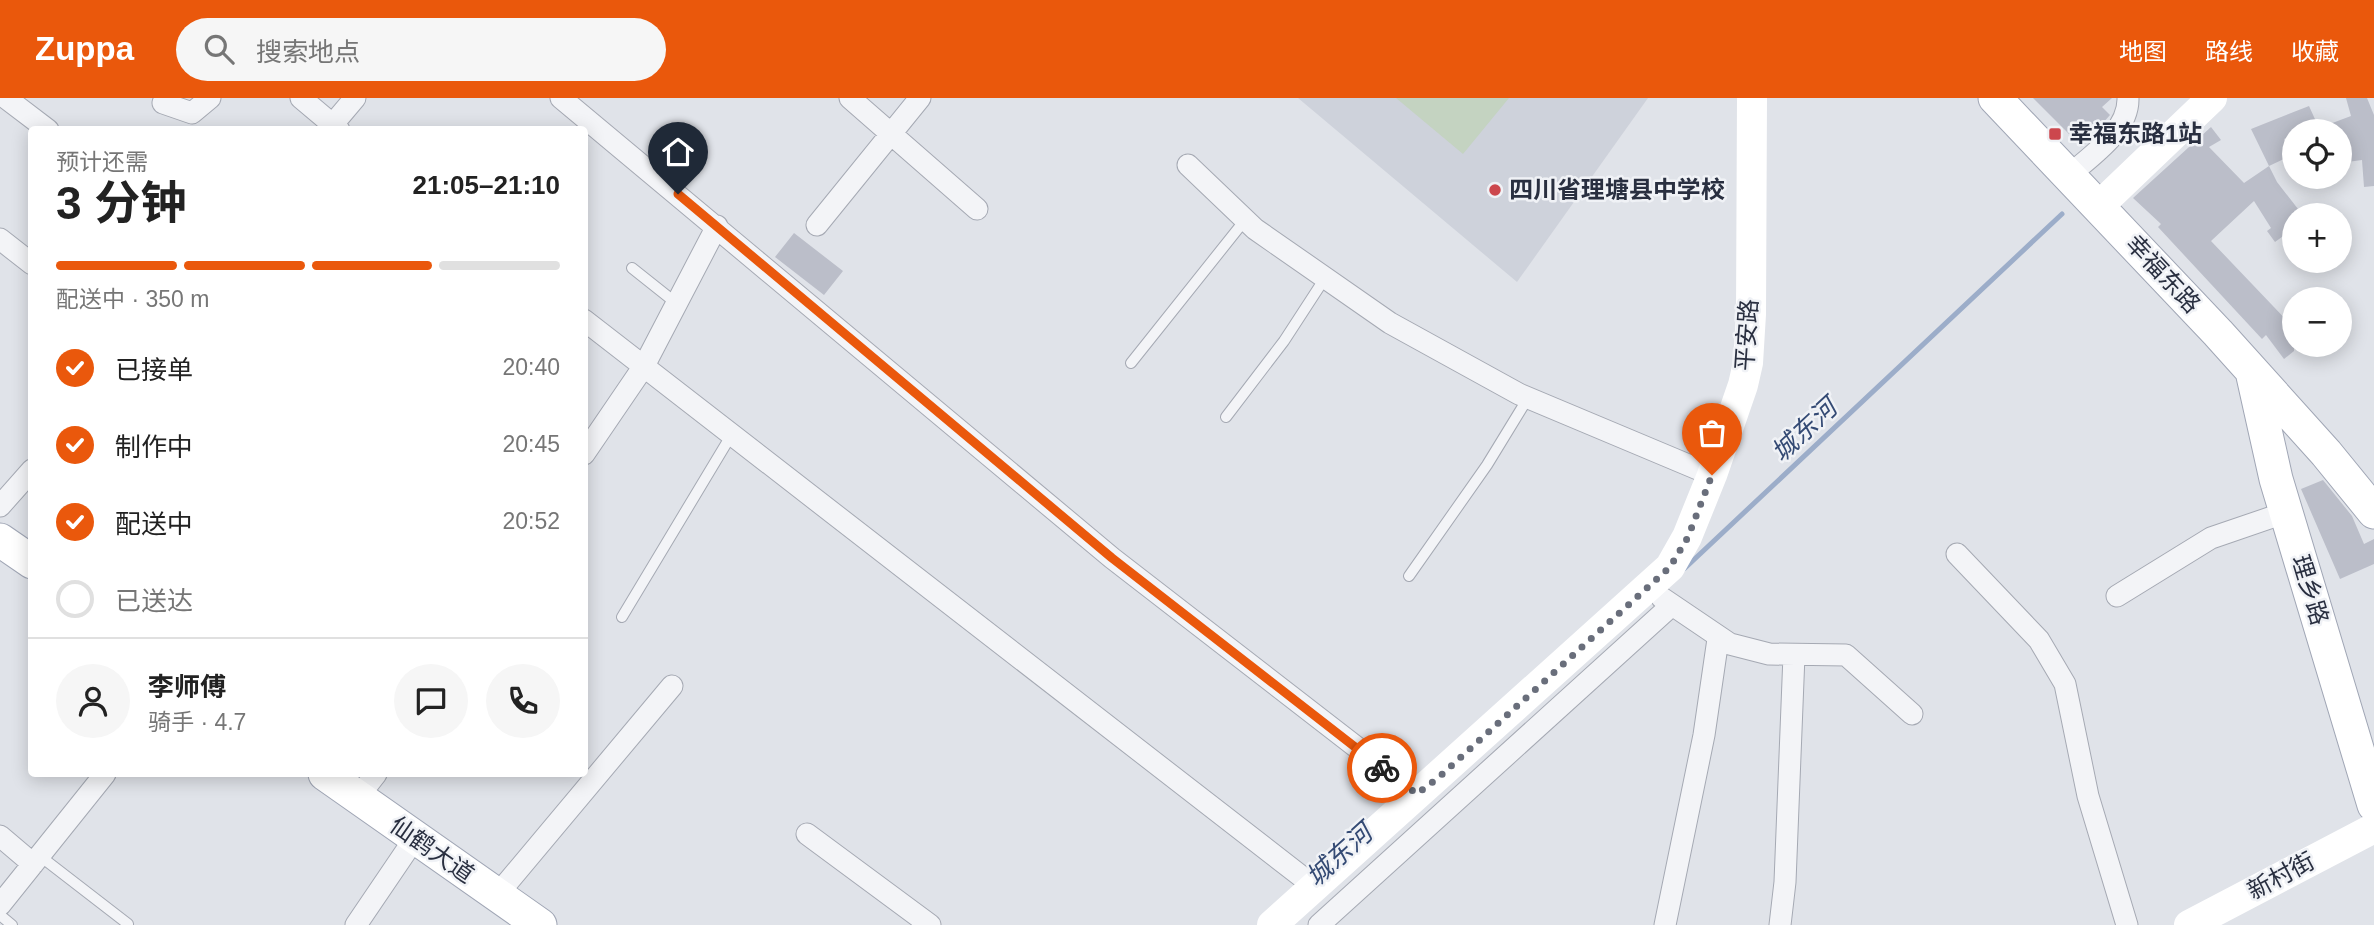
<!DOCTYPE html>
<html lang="zh">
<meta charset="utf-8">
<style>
body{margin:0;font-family:Helvetica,"Noto Sans SC",sans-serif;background:#f6f6f6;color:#222;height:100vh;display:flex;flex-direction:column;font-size:26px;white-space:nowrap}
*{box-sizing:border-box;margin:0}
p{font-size:23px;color:#767676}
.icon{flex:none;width:38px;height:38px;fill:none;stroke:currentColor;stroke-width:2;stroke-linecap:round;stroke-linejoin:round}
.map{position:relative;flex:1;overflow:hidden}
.drawer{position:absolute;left:28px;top:28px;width:560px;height:651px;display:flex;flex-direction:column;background:#fff;border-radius:7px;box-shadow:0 4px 18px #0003}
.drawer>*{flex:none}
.tools{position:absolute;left:2282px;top:21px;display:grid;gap:14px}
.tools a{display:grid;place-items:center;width:70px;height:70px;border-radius:50%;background:#fff;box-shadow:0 4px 18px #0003;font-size:35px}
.pin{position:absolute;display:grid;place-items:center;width:60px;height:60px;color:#fff;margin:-72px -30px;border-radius:50% 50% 50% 0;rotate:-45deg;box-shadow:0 0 7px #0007}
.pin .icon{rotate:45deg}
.courier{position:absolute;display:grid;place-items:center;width:70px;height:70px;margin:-35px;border:5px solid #ea580c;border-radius:50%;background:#fff;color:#222;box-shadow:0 2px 9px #0007}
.summary em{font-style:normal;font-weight:700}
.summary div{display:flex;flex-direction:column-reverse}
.summary{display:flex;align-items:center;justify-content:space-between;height:119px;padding:0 28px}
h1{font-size:46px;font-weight:700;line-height:52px}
.bar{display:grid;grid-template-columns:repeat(4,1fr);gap:10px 7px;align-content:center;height:84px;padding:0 28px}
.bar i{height:9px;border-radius:5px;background:#e0e0e0}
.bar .active{background:#ea580c}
.bar p{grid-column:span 4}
.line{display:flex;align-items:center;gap:18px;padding:0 28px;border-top:2px solid #e0e0e0}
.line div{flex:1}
.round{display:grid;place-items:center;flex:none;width:74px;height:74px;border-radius:37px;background:#f6f6f6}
ol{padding:0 28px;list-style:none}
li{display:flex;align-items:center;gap:21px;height:77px}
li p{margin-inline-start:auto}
li .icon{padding:7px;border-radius:50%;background:#ea580c;color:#fff;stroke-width:4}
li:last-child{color:#767676}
li i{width:38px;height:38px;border:4px solid #e0e0e0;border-radius:50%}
header{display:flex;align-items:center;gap:42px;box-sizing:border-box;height:98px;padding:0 35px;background:#ea580c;color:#fff}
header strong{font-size:33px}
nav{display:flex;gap:38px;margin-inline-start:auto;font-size:24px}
.search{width:490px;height:63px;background:#f6f6f6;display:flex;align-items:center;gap:18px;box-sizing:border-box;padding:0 24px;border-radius:38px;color:#767676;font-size:26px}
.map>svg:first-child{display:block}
.built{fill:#ced2db}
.green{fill:#c4d3c1}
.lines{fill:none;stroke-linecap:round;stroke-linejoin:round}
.stream{stroke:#9cadc9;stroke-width:5}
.building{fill:#bbbec9}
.lane-casing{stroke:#a5a9b3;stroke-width:12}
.street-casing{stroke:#a5a9b3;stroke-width:23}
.primary-casing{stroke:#a0a6b5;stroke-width:35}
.lane{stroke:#f3f4f7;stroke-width:10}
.street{stroke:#f3f4f7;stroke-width:21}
.secondary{stroke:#fff;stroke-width:30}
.primary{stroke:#fff;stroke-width:33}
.done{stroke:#696e7b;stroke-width:7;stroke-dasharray:0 12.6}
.route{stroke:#ea580c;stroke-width:9}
.poi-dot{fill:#cc474d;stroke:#f0f2f6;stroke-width:2.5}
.labels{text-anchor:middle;stroke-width:5;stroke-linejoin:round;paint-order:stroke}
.poi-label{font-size:24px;font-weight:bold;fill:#292f40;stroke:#f0f2f6;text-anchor:start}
.street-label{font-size:24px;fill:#292f40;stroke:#f0f2f6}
.water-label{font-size:26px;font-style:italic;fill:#344a74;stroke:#f0f2f6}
</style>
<header>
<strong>Zuppa</strong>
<div class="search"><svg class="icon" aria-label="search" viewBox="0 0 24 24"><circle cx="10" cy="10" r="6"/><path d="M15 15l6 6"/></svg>搜索地点</div>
<nav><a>地图</a><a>路线</a><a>收藏</a></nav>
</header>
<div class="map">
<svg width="2374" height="827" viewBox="0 0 2374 827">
<rect width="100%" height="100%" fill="#e0e3e9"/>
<!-- built -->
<path class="built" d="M1298 0H1648L1517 184Z"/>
<!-- green -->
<path class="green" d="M1396 0H1509L1463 56Z"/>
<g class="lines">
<!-- stream -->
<path class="stream" d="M1684 471 2062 116"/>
</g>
<!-- building -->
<path class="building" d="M2033 0H2112L2102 9 2110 17 2082 49Z
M2346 0H2367L2374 17V88L2364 89 2362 62 2340 65V33H2294V37L2284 41 2292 57 2269 68 2251 31 2309 8 2319 30 2351 18Z
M2211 29 2221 42 2209 49 2244 85 2269 68 2277 84 2298 111 2294 113V130L2275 144 2267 133 2271 130 2254 103 2211 143 2294 230V253L2284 261 2266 237 2262 241 2158 129 2161 126 2133 100Z
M794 135 843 173 824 197 775 159Z
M2323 382 2352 418 2364 446 2374 441V466L2340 481 2301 391Z"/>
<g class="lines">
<defs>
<path id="lane" d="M632 170 676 205
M1131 265 1245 122
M1226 319 1284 243 1325 180
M1409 478 1487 367 1528 300
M622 519 732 336
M40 758 128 826
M0 817 12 827"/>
<path id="street" d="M6 0 48 32
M301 0 339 32
M561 0 1112 460 1417 696
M850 0 977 111
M163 5 192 15 210 0
M328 32 355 0
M1188 67 1255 131 1390 225 1519 296 1712 377
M2068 78C2091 58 2129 33 2128 0
M817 127 920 0
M0 141 32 166
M584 222 1315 789
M584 356 644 268 717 128
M0 408 32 372
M1957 456 2039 542 2065 586 2088 698 2127 827
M2117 498 2211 440 2287 414
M1662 500 1730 546 1769 556 1846 557 1912 616
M358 699 376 676
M807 736 930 827
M0 738 33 766
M497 797 672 588
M0 807 105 676
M356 827 415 740
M1319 827 1672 507
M1665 827 1704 637 1718 541
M1780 827 1785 784 1794 557"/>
<path id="primary" d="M1995 0 2218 235 2326 355 2374 414
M2253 278 2276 381 2374 707
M0 442 32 464
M325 676 540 827"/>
</defs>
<!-- lane casing -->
<use href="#lane" class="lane-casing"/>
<!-- street casing -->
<use href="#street" class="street-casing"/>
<!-- primary casing -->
<use href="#primary" class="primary-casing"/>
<!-- lane -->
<use href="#lane" class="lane"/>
<!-- street -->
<use href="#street" class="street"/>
<!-- secondary -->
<path class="secondary" d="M2099 108 2212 0
M1272 827 1670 469 1687 439 1712 377 1743 287 1748 265 1751 216 1752 0
M2189 827 2374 730"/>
<!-- primary -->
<use href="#primary" class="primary"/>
</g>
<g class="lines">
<!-- done -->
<path class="done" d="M1382 670 1417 696 1439 679 1670 469 1688 439 1712 377"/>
<!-- route -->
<path class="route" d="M678 96 1112 460 1382 670"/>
</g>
<!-- markers -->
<g class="poi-dot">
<rect x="2048" y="29" width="14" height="14" rx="3.5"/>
<circle cx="1495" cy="92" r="7"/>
</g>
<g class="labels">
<!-- poi labels -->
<g class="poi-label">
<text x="2069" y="44">幸福东路1站</text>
<text x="1509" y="100">四川省理塘县中学校</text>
</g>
<!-- street labels -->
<g class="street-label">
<text transform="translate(2163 176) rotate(47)" y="8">幸福东路</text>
<text transform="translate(1747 237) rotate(-86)" y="8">平安路</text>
<text transform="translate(2310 492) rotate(73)" y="8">理乡路</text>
<text transform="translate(432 752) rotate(35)" y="8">仙鹤大道</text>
<text transform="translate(2281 778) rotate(-28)" y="8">新村街</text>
</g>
<!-- water labels -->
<g class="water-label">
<text transform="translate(1804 332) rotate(-43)" y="9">城东河</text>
<text transform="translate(1339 757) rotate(-42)" y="9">城东河</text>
</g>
</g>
</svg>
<div class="tools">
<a><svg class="icon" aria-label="locate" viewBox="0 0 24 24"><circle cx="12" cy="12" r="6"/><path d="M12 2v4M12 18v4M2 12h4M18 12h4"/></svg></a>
<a>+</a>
<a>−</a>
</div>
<div class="pin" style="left:1712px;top:377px;background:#ea580c"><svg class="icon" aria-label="bag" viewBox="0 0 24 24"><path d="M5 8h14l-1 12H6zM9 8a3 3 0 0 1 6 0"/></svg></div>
<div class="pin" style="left:678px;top:96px;background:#1f2937"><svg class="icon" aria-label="home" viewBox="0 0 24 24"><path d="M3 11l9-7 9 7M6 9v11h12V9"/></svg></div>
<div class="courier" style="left:1382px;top:670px"><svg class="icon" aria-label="bike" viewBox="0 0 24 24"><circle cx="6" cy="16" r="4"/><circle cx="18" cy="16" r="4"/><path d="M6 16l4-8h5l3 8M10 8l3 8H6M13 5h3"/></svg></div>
<section class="drawer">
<div class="summary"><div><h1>3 分钟</h1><p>预计还需</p></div><em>21:05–21:10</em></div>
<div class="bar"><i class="active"></i><i class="active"></i><i class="active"></i><i></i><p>配送中 · 350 m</p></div>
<ol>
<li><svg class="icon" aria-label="check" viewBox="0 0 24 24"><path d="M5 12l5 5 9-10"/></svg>已接单<p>20:40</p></li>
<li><svg class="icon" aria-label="check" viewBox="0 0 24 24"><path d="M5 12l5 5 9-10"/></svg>制作中<p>20:45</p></li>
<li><svg class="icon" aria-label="check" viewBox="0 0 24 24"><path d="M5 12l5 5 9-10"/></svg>配送中<p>20:52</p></li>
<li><i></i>已送达</li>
</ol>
<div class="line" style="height:126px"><a class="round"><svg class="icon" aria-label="person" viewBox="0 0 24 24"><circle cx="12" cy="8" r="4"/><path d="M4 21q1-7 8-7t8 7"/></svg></a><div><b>李师傅</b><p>骑手 · 4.7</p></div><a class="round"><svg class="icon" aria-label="chat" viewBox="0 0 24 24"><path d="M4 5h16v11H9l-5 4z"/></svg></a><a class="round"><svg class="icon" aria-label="phone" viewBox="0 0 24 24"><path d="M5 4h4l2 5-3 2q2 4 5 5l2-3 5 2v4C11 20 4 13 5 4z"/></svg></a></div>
</section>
</div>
